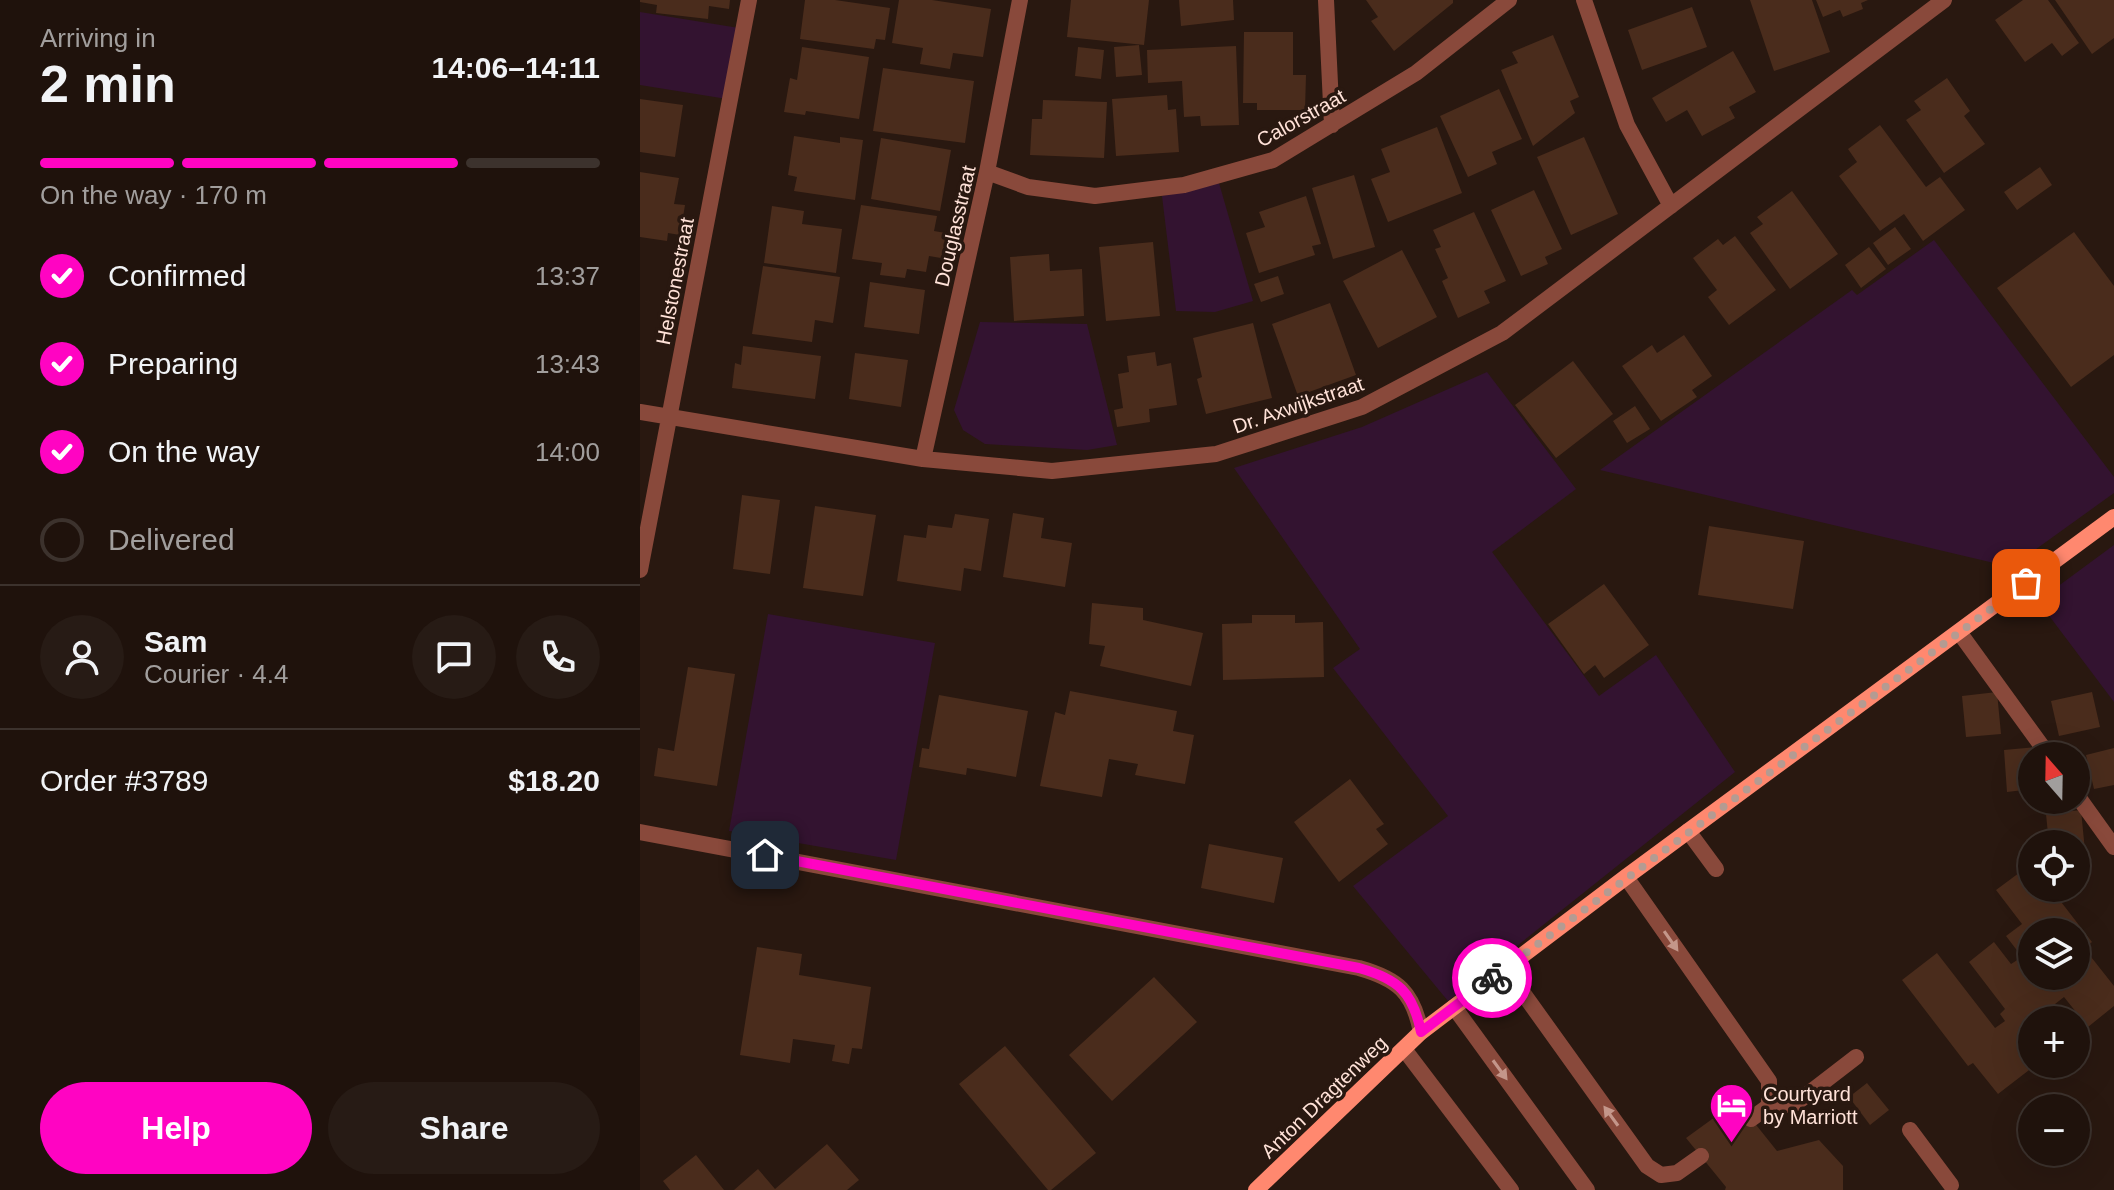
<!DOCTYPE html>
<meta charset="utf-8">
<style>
body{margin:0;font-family:Arial,sans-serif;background:#271b15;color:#f1f3f6;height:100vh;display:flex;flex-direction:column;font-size:30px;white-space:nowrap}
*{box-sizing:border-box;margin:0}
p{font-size:26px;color:#a19e9d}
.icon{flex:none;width:44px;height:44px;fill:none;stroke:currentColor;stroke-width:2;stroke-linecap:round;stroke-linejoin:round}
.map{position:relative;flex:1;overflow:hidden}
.side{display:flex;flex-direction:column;background:#1f120c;width:640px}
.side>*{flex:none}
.needle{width:52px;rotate:340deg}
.buttons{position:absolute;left:1378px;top:742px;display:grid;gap:16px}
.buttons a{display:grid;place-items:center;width:72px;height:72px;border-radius:50%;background:#1f120c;box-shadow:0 8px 32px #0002,0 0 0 2px #3c322d;font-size:40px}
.pin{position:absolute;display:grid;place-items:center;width:68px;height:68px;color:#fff;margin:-34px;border-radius:16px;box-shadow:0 4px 12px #0006}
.courier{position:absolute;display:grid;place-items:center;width:80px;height:80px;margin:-40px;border:6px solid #ff04c2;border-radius:50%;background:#fff;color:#222;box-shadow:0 2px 10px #0007}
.headline em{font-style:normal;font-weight:700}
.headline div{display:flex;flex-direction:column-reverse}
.headline{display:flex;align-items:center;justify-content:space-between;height:136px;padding:0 40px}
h1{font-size:52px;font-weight:700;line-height:60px}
.bar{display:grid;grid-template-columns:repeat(4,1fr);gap:12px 8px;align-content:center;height:96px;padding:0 40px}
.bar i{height:10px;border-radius:6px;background:#3c322d}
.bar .active{background:#ff04c2}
.bar p{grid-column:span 4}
.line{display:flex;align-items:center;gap:20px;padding:0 40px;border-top:2px solid #3c322d}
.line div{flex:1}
.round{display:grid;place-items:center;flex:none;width:84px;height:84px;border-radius:42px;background:#271b15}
ol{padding:0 40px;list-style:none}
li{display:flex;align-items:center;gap:24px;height:88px}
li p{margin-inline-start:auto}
li .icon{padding:8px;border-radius:50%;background:#ff04c2;color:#fff;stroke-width:4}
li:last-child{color:#a19e9d}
li i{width:44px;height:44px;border:4px solid #3c322d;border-radius:50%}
.primary-button{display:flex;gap:16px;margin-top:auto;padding:16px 40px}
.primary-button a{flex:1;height:92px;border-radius:48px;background:#ff04c2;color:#fff;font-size:32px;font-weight:700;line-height:92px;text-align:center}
.primary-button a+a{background:#271b15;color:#f1f3f6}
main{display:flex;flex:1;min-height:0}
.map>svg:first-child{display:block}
.green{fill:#331330}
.building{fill:#4a2c1c;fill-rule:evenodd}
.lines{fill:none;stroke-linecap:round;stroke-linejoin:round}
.lane{stroke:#89493b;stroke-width:16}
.street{stroke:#89493b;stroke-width:16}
.secondary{stroke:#ff886f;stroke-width:16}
.oneway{fill:#c4968a}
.done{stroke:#b49b92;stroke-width:8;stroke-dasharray:0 14.4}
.route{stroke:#ff04c2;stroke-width:10}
.labels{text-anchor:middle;stroke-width:7;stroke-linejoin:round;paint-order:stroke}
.street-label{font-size:20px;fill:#ffe2d8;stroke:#291810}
.poi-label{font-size:20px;fill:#ffe2d8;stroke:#291810;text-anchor:start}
</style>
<main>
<section class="side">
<div class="headline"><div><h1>2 min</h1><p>Arriving in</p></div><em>14:06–14:11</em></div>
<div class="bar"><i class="active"></i><i class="active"></i><i class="active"></i><i></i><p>On the way · 170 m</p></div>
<ol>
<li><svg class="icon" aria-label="check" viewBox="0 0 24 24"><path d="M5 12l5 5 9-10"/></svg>Confirmed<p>13:37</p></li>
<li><svg class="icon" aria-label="check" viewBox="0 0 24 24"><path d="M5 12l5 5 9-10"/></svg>Preparing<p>13:43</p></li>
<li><svg class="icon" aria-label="check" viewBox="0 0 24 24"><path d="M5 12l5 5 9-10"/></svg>On the way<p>14:00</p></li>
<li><i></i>Delivered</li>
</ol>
<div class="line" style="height:144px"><a class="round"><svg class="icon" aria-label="person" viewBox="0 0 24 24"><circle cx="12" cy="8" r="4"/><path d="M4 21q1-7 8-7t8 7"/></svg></a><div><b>Sam</b><p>Courier · 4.4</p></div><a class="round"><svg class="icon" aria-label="chat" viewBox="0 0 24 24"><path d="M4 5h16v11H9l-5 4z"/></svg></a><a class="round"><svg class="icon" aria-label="phone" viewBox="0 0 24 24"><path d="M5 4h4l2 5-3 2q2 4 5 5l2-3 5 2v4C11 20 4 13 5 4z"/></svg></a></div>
<div class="line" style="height:104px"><div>Order #3789</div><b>$18.20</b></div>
<div class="primary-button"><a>Help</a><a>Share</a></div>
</section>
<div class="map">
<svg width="1474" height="1190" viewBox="0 0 1474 1190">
<rect width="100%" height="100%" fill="#291810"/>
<!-- green -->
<path class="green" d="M0 12 99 28 87 99 0 85Z
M579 183 613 301 575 312 536 311 522 196Z
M1294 240 1474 477V493L1371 567 960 470 1212 290 1217 295Z
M340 322 447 324 477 445 447 450 345 444 323 430 314 410Z
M847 372 936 489 852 552 959 696 1016 655 1095 772 808 1001 713 886 808 816 693 668 720 649 594 468 722 427Z
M1474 545V702L1398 601Z
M128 614 295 643 256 860 89 831Z"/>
<!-- building -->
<path class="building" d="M0 0H90L89 9 69 6 68 19 16 13 17 5 0 2Z
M165 0H195L250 8 245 40 236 39 234 49 160 39Z
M259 0H292L351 9 343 57 313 53 310 69 280 64 283 48 252 43Z
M431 0H509L504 45 427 37Z
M539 0H593L594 20 541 26Z
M726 0H813V3L754 51 731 21 738 17Z
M1110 0H1172L1190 52 1134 71Z
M1176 0H1228L1221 3 1223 9 1203 17 1200 10 1183 17Z
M1383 0H1408L1439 43 1422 56 1412 43 1385 62 1355 20Z
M1415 0H1474V38L1452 54Z
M1052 7 1067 47 1002 70 988 30Z
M604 32H653V75H666L665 110H617V103H603Z
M913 35 939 97 930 101 935 113 893 146 861 70 878 63 872 52Z
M499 45 502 75 476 77 474 47Z
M596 46 599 125 561 126 560 116 544 117 542 81 508 83 507 50Z
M162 47 229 57 219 119 166 111 165 115 144 112 150 78 157 80Z
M438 47 464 50 461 79 435 76Z
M1093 51 1116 92 1089 107 1095 118 1062 136 1047 110 1026 122 1012 98Z
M243 68 334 81 325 143 233 131Z
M1307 78 1330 111 1324 116 1345 144 1304 173 1266 120 1281 110 1274 101Z
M859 89 882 139 852 152 857 164 828 177 800 116Z
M527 95 528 110 536 109 539 152 476 156 472 99Z
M0 99 43 105 35 157 0 152Z
M403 100 467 102 464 158 390 155 392 119H402Z
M1240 125 1286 187 1300 177 1325 210 1283 241 1264 214 1240 231 1199 176 1217 162 1208 149Z
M797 127 822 193 748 222 731 179 750 172 741 149Z
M154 136 200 143V137L223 140 215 200 154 191 157 177 148 175Z
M944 137 978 214 931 235 897 157Z
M241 138 311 150 300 211 231 199Z
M1400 167 1412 185 1377 210 1364 192Z
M0 172 39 178 34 204 45 205 40 235 28 233 27 241 0 237Z
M714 175 735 247 693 259 672 188Z
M894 190 922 249 905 257 908 264 881 276 851 210Z
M1152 191 1198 254 1150 289 1110 233 1123 224 1117 217Z
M666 196 681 244 672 246 675 255 619 273 606 233 625 227 619 212Z
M221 205 297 216 294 231 311 234 307 259 289 256 286 272 267 269 265 278 240 275 242 263 212 259Z
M132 206 164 211 162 224 202 229 196 273 124 263Z
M834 212 866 281 844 291 850 303 818 318 802 281 808 278 795 249 801 247 793 230Z
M1255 227 1271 249 1248 265 1233 243Z
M1434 232 1474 286V355L1431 387 1357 288Z
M1095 236 1136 290 1089 325 1068 297 1077 290 1053 258 1078 239 1083 245Z
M513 242 520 316 466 321 459 247Z
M1229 247 1246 269 1221 288 1205 265Z
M762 250 797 317 738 348 703 281Z
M409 254 410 271 442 269 444 316 374 321 370 257Z
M123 266 200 277 193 323 175 320 172 342 112 334Z
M638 276 644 294 621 302 614 284Z
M230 282 285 290 279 334 224 327Z
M690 303 716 375 658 396 632 324Z
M613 323 632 398 566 414 557 379 562 377 553 338Z
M1044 335 1072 376 1052 390 1057 397 1021 421 982 366 1012 345 1017 353Z
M103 346 181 356 175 399 92 388 95 363 101 365Z
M515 352 517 366 531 363 537 405 509 409 510 422 477 427 474 410 483 408 478 374 489 372 487 356Z
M215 353 268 360 261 407 209 399Z
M933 361 973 414 916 458 875 405Z
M995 406 1010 429 987 443 973 421Z
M102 495 140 500 130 574 93 569Z
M175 506 236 515 223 596 163 588Z
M373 513 404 518 401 538 432 543 425 587 363 577Z
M315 514 349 519 341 571 324 568 321 591 257 581 264 535 286 538 288 525 312 528Z
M1069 526 1164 541 1153 609 1058 595Z
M964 584 1009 645 964 678 955 665 944 674 908 624Z
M452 603 503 608V620L563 633 551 686 460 666 465 646 449 644Z
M612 615H655V623L683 622 684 677 583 680 582 624 612 623Z
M48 667 95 674 77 786 14 776 18 748 34 751Z
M430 691 537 711 533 731 554 735 545 784 495 775 498 764 469 759 462 797 400 786 415 712 425 715Z
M1357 692 1361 734 1326 737 1322 696Z
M1452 692 1460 727 1419 736 1411 701Z
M299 695 388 711 376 777 327 768 326 775 279 767 282 748 289 749Z
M1398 747 1399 756H1392V789L1367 792 1364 750Z
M1474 748V785L1454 789 1446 755Z
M710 779 744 824 736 829 748 844 699 882 654 822Z
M1441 810 1445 851 1436 852V844H1409L1406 814Z
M569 844 643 858 634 903 561 888Z
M1387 867 1392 873V888H1404L1411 897 1415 894 1452 942 1444 948 1474 986V1006L1448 1027 1424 997 1401 1015 1405 1020H1392V1064H1397L1358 1094 1333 1063 1328 1066 1262 980 1297 953 1355 1028 1365 1021 1360 1014 1365 1009 1329 962 1354 942 1371 964 1382 957 1366 936 1382 924 1356 890ZM1392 932H1436V976H1392Z
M117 947 162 954 159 975 231 987 222 1049 212 1048 209 1064 192 1061 195 1045 153 1039 150 1063 100 1055Z
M514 977 557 1022 472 1101 429 1055Z
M365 1046 456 1153 411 1190H408L319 1084Z
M1227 1083 1249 1110 1230 1125 1209 1097Z
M1097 1101 1137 1151 1179 1140 1203 1166V1190H1085L1086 1187 1046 1138Z
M187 1144 219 1180 207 1190H94L118 1169 135 1189Z
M56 1155 84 1190H30L23 1181Z"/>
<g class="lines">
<!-- lane -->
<path class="lane" d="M1319 632 1409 756
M1436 794 1474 847
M1048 831 1076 869
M986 877 1129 1081V1106L1111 1119
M865 968 1007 1166 1021 1175 1037 1173 1061 1156
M814 1007 947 1190
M764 1049 871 1190
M1130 1097 1146 1105 1155 1104 1216 1057
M1270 1130 1311 1185"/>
<!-- street -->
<path class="street" d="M686 0 692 125
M944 0 987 125 1031 206
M347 172 388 187 455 196 544 185 633 160 776 73 869 0
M0 412 283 459 412 471 576 454 722 407 862 333 1304 0
M283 459 347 172 380 0
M0 570 109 0
M0 832 719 968C758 979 773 992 781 1032"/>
<!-- secondary -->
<path class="secondary" d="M616 1190 781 1032 986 877 1474 517"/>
</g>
<!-- one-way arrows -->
<defs><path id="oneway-solid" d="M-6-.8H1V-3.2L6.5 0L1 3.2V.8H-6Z" transform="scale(2)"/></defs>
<g class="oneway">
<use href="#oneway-solid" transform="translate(1031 941) rotate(55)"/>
<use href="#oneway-solid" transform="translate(860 1070) rotate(54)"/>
<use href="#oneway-solid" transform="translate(971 1116) rotate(-126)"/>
</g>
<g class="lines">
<!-- done -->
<path class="done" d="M852 978 1386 583"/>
<!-- route -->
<path class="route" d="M125 855 719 968C758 979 773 992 781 1032L852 978"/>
</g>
<!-- icons -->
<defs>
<symbol id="hotel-pin" viewBox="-11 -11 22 30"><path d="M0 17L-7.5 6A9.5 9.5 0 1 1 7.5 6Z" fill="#ff04c2" stroke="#291810"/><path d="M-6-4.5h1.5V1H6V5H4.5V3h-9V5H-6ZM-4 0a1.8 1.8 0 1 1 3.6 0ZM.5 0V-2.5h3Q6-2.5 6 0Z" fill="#fff"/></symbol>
</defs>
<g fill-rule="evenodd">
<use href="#hotel-pin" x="1066" y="1080" width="51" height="69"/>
</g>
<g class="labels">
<!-- street labels -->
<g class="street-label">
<text transform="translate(661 118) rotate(-29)" y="7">Calorstraat</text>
<text transform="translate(315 226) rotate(-77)" y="7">Douglasstraat</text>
<text transform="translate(35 281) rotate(-79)" y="7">Helstonestraat</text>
<text transform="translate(658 405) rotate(-19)" y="7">Dr. Axwijkstraat</text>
<text transform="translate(684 1097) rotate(-44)" y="7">Anton Dragtenweg</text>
</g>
<!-- poi labels -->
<g class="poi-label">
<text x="1123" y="1101">Courtyard<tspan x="1123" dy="23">by Marriott</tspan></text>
</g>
</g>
</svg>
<div class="buttons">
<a><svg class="needle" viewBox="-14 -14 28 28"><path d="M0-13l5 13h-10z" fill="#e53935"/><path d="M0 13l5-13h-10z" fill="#a19e9d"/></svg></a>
<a><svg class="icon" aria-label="locate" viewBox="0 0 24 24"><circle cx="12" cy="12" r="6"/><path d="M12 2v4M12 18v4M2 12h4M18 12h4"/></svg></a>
<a><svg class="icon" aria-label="layers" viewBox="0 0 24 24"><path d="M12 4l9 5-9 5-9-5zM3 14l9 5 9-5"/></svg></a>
<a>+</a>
<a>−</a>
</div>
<div class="pin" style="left:1386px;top:583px;background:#ea580c"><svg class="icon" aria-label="bag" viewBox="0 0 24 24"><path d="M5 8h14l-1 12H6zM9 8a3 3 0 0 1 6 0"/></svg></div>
<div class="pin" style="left:125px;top:855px;background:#1f2937"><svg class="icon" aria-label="home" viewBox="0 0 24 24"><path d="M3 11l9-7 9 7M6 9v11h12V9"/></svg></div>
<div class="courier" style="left:852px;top:978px"><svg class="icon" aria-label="bike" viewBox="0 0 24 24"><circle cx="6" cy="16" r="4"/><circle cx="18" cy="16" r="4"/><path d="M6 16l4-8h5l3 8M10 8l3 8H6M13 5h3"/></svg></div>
</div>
</main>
